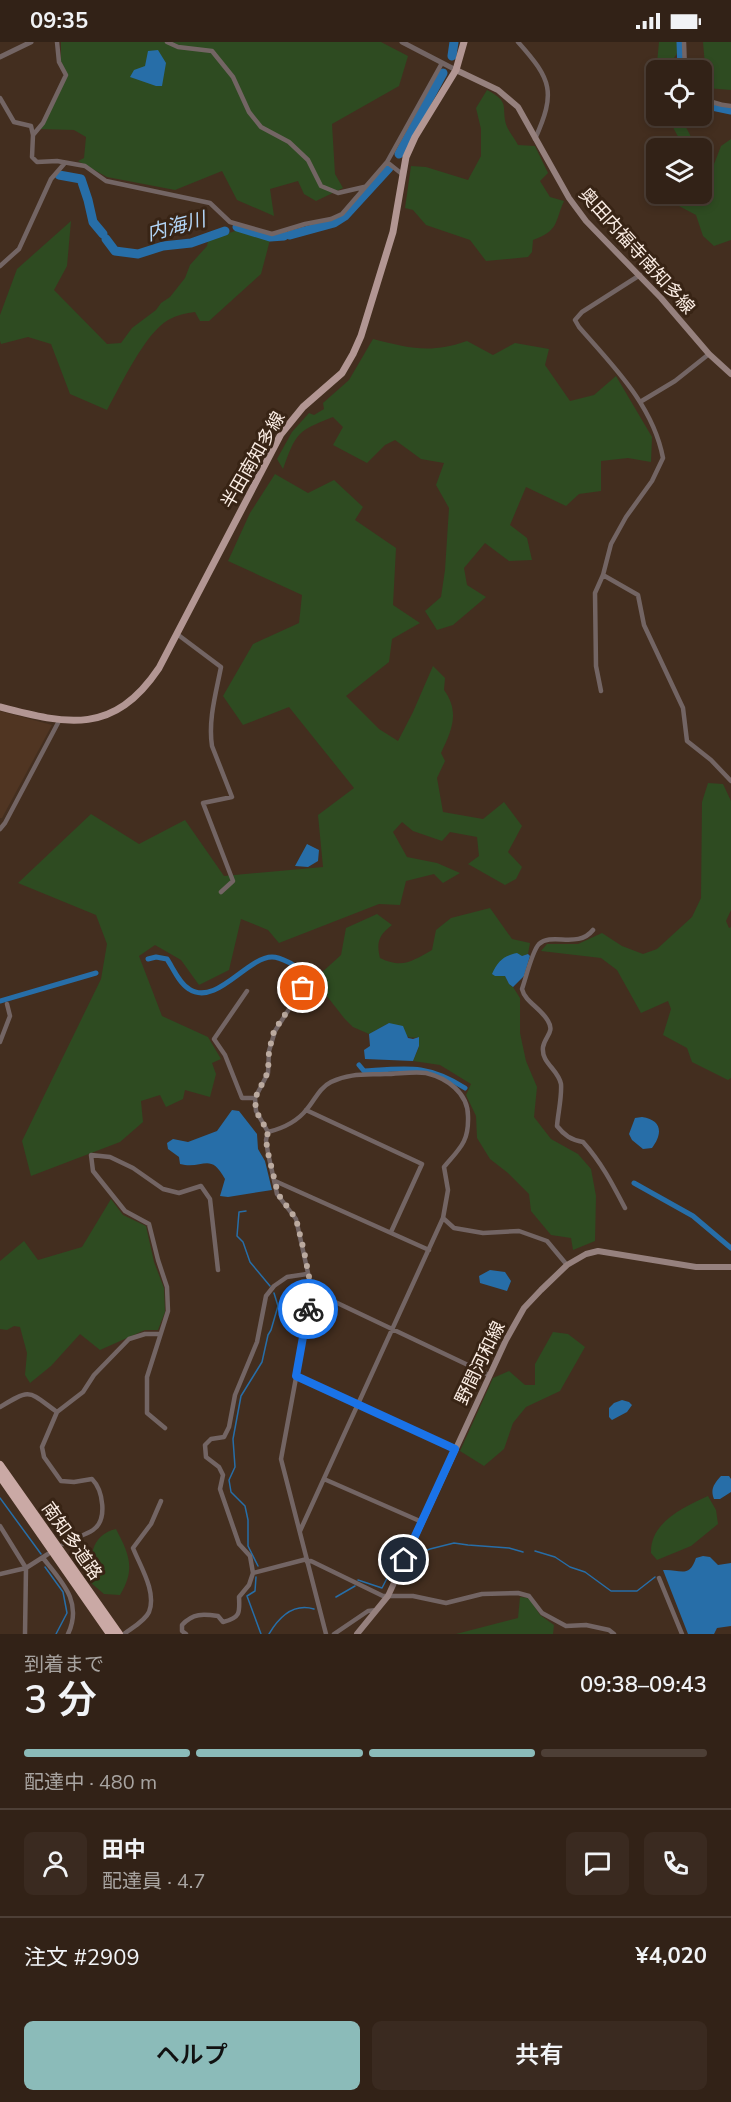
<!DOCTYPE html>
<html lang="ja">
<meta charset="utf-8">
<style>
body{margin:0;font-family:"Nunito Sans","Noto Sans JP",sans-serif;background:#3a2a20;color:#f1f3f6;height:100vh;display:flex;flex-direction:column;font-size:22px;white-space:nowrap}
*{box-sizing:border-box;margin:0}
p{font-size:20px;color:#a8a4a1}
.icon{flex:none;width:33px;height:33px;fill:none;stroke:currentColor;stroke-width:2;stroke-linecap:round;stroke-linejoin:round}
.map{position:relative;height:1592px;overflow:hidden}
.panel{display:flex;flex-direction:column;background:#322217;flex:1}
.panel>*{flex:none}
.buttons{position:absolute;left:646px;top:18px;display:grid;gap:12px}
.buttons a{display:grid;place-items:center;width:66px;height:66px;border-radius:9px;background:#322217;box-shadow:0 3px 9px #0003,0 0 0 2px #4d3f36;font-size:30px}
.pin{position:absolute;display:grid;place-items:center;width:51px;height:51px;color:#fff;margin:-26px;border:3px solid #fff;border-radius:50%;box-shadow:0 2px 6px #0007}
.courier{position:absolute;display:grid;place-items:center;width:60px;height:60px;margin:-30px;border:4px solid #1a73e8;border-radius:50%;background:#fff;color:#222;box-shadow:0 2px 8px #0007}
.head em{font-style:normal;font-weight:600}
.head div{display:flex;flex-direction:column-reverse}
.head{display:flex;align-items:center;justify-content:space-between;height:102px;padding:0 24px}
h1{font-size:39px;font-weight:600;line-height:45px}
.bar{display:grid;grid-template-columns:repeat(4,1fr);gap:9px 6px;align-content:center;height:72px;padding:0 24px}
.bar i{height:8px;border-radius:4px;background:#4d3f36}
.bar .on{background:#8bbbb9}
.bar p{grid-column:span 4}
.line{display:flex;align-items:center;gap:15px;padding:0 24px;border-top:2px solid #4d3f36}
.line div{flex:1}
.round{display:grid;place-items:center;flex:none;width:63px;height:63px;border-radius:9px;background:#3a2a20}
.action{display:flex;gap:12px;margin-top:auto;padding:12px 24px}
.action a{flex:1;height:69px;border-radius:9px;background:#8bbbb9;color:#111;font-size:24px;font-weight:600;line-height:69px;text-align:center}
.action a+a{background:#3a2a20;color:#f1f3f6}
.status{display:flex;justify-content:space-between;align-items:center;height:42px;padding:0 30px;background:#322217;direction:ltr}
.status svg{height:16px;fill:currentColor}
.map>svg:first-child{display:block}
.built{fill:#503522}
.green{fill:#2e4b21}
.water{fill:#276ea8}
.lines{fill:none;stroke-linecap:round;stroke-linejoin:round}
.stream{stroke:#276ea8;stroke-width:1.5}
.canal{stroke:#276ea8;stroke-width:5}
.river{stroke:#276ea8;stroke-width:9}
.minor{stroke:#736564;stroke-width:4.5}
.tertiary{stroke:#736564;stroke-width:5}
.secondary{stroke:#96817e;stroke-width:6}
.primary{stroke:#b29693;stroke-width:7}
.motorway{stroke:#caa9a5;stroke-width:8}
.done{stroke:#bbaa9f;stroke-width:6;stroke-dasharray:0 10.8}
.route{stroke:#1a73e8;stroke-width:8}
.labels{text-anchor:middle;stroke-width:6;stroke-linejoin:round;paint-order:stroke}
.street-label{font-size:18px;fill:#fbede4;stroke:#382415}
.water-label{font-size:20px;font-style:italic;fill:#b2d4f5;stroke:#382415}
</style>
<div class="status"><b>09:35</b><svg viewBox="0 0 49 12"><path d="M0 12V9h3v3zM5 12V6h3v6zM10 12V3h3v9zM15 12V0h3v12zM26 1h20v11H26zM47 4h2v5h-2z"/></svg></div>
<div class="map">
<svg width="731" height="1592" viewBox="0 0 731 1592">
<rect width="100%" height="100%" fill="#432e1f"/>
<!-- built -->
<path class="built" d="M0 669 52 683 2 776H0Z"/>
<!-- green -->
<path class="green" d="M61 0H381L408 14 399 44 332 82 335 132 343 146 316 159 304 152 298 139 270 147 274 174 237 158 222 129 175 148 107 135 78 119 84 116 86 95 74 88 39 87 67 34 61 19Z
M659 0H678L680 7 668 25V28H657V62H653Z
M703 0H731V48L707 46Z
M487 48C512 61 500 65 507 85 510 91 515 97 518 103L535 104 548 131 540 139 550 155 564 159C554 182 559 188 533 198L532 210 528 215 486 219 470 198 426 183 413 168 405 166 411 124 426 125 468 138 481 114V87L476 66Z
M667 74H680L697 106H680L683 104Z
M731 97V198L714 204 703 194 696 173 677 163 654 160 655 129 657 127V152H702V123L704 129 711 130 721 104Z
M71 179 67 224 54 248 107 302 121 301 132 286 156 268 161 261 170 255 185 236 190 223 207 204 208 198 238 188 270 198 261 232 209 279H200L195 270C186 271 177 273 168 278 145 291 120 345 107 368L70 352 51 302 28 295 1 302 0 299V273L17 227Z
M373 297C409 306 430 312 467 299L493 313 515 301 549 307 545 323 570 359 594 353 616 334 652 395 651 420 628 416 601 419V449L579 452 566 464 526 445 510 483 527 496 532 518 509 519 485 501 464 526 467 543 486 555 453 583 437 588 425 569 441 555 445 528 449 466 436 443 444 421 421 417 395 398 385 403 367 421 333 403 343 385 333 375C297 389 296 391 283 427L277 417 292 390 309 371 314 373 324 367 323 361 349 338Z
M275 432 308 451 334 438 363 465 355 478 396 506 393 563 420 581 392 597 389 620 346 654 379 687 398 699 413 670 433 624 445 636 444 648C460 670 452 688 441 711L445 719 437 736 443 770 483 777 504 760 522 784 508 810 522 825 516 837 505 843 468 822 479 814 477 795 450 790 442 799 413 789 402 780 393 790 407 815 437 821 460 831 443 841 434 832 406 839 400 863 379 862 279 901 268 888 241 877 229 928 199 943 181 918 155 903 139 914 162 974 208 995 221 1017 212 1021 216 1032 210 1055 185 1048 183 1057 166 1065 160 1053 141 1059 143 1080 120 1100 31 1134 22 1099 101 937 107 902 96 873 18 841 91 772 139 802 185 778 224 834 323 825 318 773 354 746 289 665 243 683 223 654 253 602 299 581 302 553 228 519 250 471Z
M708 741 723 742 731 759V868L726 879 729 886 731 885V1036L728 1038 692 1020 687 1006 663 993 671 967 668 959 641 971 617 928 601 916 541 909 547 902H578L602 891 622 904 643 912 657 907 692 875 701 856 702 760Z
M490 866 512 897 530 901 528 912 522 914 501 933 505 934 509 942 513 945 520 956V991L526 1019 537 1045 534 1075 551 1097 578 1112 591 1127 596 1154 595 1199 573 1208 571 1196 551 1193 531 1169 529 1152 508 1131 490 1117 477 1096 476 1074 466 1053 471 1042 440 1023 413 1019 419 1005 418 995C408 999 397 988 389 981L369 992 353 985 344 976 319 944V933L341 913 346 886 377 872 392 883C379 893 376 900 380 916 403 927 412 919 432 908L436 888 451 876Z
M111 1157 123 1173 146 1184 154 1220 164 1246 165 1270 158 1288H145L100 1308 80 1292 51 1324 30 1341 25 1333 27 1311 20 1285 14 1284 7 1288 0 1287V1219L24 1199 38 1218 82 1205Z
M553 1290 568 1292 585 1305 560 1349 526 1365 513 1381 504 1407 484 1424 460 1409 493 1336 509 1329 525 1343H535V1322Z
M708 1454 716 1468 718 1482 691 1504 657 1518 651 1511C650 1480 684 1465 708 1454Z
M116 1487C129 1512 136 1527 120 1553L104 1552 90 1540C90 1517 90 1493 116 1487Z
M520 1555 529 1556 540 1573 554 1583 553 1592H456L518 1576Z"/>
<!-- water -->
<path class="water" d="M158 8 166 21 162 44H156L130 35 134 28 145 24 148 9Z
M307 802 319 808 318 819 308 825 295 824Z
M517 911 522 914 528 912 530 914 524 934 513 945 509 942 505 934H495L492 932C498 919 503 914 517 911Z
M389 981 403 984 408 996 413 997 419 995V1004L413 1019 365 1017 364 1008 370 1004 369 992Z
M232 1068 239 1069 257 1092 258 1107 265 1119 272 1148 228 1155 220 1154 225 1137C210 1109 203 1128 180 1122L179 1115 168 1107 167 1101 173 1097 188 1100 217 1089Z
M642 1075C662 1078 663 1091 652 1106L643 1107 632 1098 629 1092 635 1076Z
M490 1228 505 1230 511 1239 507 1249 480 1241 479 1234Z
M622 1358 629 1360 632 1363 627 1370 612 1378 609 1375V1366L614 1361Z
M721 1434H729L731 1437V1450L720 1457H714C710 1447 714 1442 721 1434Z
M703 1514 710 1515 718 1523 731 1521V1584L717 1586 714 1592H688L663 1528C680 1527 689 1537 696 1516Z"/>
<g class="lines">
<!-- stream -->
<path class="stream" d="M246 1169 239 1170 237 1194 243 1200 250 1220 270 1244
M0 1456 41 1512
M535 1509 555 1515 570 1525 585 1530 611 1549H637L655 1535
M411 1514 430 1507 454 1501 468 1503 509 1506 523 1510
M258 1524 248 1504V1478L245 1464 231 1450 229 1438 235 1425 233 1397 241 1354 262 1320 268 1293 271 1288 278 1264 274 1251
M45 1525 63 1550 67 1571 56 1592
M256 1535 255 1549 247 1554 261 1592
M358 1538 382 1546 399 1513
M336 1555 355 1544
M269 1592C279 1575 294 1561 314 1567"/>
<!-- canal -->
<path class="canal" d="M148 917 156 915 167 917C173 926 179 941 189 947 216 965 247 915 272 915 279 915 284 918 290 921 302 928 306 930 314 942
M0 959 96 931
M359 1023 364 1029C408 1026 427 1022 465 1046
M634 1141 693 1174 731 1206"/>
<!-- river -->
<path class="river" d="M681 0 682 28
M452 14 454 0
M702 58 712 64 731 68
M399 112 443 31
M59 133 81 137 88 158 93 180 103 192
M237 185 270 195 284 194
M290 193 334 181 345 174 389 126
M106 197 115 209 138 212 163 204 191 201 225 189"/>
<!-- minor -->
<path class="minor" d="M57 0 59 20 66 33 43 81 33 93 32 115 37 120 57 119 85 124 106 139 210 161 230 180 272 192 305 182 331 177 342 172 387 120 442 21
M167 0 178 5 212 9 233 35 249 70 261 85 289 100 308 118 321 144 338 151 364 145
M518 0C552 38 556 50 535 97
M684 0 685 28
M702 54C710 61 720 63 731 64
M0 56 14 80 31 84 33 93
M387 120 402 132
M0 224 19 207 51 137 64 122
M640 360 675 339 709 312
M603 533 638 553 644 583 683 666 687 699 711 718 731 739
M177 592 221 625C216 651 208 678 212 704L232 755 203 761 233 839 221 850
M601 649 596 624 595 551 603 533 611 502 626 475 652 439 663 416C653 363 613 324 579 285L575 278 582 270 640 233
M0 787 5 781 59 679
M593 888C578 907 552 890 539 902 532 909 526 936 522 947 525 960 541 966 548 979 555 990 545 994 543 1005 541 1021 558 1027 561 1042 562 1055 558 1071 557 1084 564 1093 571 1098 583 1100 601 1120 612 1141 625 1166
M314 932 307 939 275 989 269 1009 268 1031 255 1056 256 1069 268 1090 266 1098 268 1111 277 1152 296 1177 312 1249 281 1417 326 1592
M247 949 214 997 225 1013 242 1056H255
M0 1000 10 974 7 962
M306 1068 422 1122 391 1190
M268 1090C284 1086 297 1080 307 1067 315 1058 319 1046 331 1040 350 1031 365 1033 385 1032 398 1032 414 1029 426 1031 447 1036 468 1051 468 1074 469 1100 460 1106 444 1125L448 1148 443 1176 300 1489
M275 1139 429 1208
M443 1176 454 1186 483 1191 519 1189 547 1199 567 1223
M312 1249 489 1333
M296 1334 455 1407
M0 1365C32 1346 28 1349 57 1370
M165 1386 147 1371V1335L168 1269 167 1245 158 1218 149 1182 125 1169 93 1129 91 1113 110 1115 133 1126 163 1147 179 1151 201 1144 210 1157 218 1228
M324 1437 422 1480
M0 1484 26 1526 25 1592
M63 1502C72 1496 84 1494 93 1488 108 1478 103 1448 92 1437L74 1440 61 1439 44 1415 42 1405 57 1370 83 1350 94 1333 129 1297 145 1292H160
M43 1516C62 1540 83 1560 68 1592
M307 1520 311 1519 383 1554H413L446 1561 482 1552 518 1551 529 1554 542 1571 566 1584 586 1583 609 1588 614 1592
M253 1531 307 1517
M0 1532 26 1526 48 1512
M659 1536 682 1592
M124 1592C132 1586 145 1579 149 1570 157 1550 140 1524 133 1506L151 1482 161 1459
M186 1592 182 1589V1583C193 1571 203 1572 218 1574L223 1580C240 1576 240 1571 239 1555L249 1543 253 1531 250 1514 239 1502 220 1447 223 1433 219 1425 206 1415 205 1403 211 1397 224 1395 229 1385 235 1353 257 1300 266 1254 274 1244 287 1235 307 1232
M334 1592 368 1569 377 1568"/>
<!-- tertiary -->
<path class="tertiary" d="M402 0 456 28
M0 15 31 0"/>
<!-- secondary -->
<path class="secondary" d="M456 28 498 48 518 65 569 156 586 179 661 256 709 312 731 332
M357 1592 388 1554 506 1298 524 1266 541 1248 567 1223 586 1212 598 1209 696 1225H731"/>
<!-- primary -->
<path class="primary" d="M0 665C68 683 114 693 159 626L281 392 303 365 342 331 353 312 361 294 393 190 406 115 415 95 456 28 464 0"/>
<!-- motorway -->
<path class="motorway" d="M0 1423 119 1592
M0 1434 110 1592"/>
</g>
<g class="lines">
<!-- done -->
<path class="done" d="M303 946 274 989 269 1009 268 1030 255 1056 256 1069 268 1090 266 1098 268 1111 278 1152 296 1177 304 1209 312 1250 308 1267"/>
<!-- route -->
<path class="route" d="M308 1267 296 1334 455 1407 404 1518"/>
</g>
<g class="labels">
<!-- street labels -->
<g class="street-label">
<text transform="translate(637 209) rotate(48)" y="6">奥田内福寺南知多線</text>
<text transform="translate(253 418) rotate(-60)" y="6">半田南知多線</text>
<text transform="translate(480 1321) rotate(-64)" y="6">野間河和線</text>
<text transform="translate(72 1499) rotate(55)" y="6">南知多道路</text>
</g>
<!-- water labels -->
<g class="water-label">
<text transform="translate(176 184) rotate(-15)" y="7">内海川</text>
</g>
</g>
</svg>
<div class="buttons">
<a><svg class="icon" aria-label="locate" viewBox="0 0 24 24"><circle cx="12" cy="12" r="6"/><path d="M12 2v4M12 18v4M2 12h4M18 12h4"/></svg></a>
<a><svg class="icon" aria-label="layers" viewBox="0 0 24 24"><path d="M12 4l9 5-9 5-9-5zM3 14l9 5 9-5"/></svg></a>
</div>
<div class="pin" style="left:303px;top:946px;background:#ea580c"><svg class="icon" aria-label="bag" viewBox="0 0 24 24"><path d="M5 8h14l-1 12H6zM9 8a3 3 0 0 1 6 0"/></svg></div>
<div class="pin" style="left:404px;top:1518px;background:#1f2937"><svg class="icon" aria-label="home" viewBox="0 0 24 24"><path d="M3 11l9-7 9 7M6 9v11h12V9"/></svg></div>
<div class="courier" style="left:308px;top:1267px"><svg class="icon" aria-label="bike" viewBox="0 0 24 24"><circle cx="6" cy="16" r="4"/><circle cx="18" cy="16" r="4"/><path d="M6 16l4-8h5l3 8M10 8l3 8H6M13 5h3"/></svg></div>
</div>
<section class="panel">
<div class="head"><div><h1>3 分</h1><p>到着まで</p></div><em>09:38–09:43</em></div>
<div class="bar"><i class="on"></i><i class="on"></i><i class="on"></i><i></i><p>配達中 · 480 m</p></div>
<div class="line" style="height:108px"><a class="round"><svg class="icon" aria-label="person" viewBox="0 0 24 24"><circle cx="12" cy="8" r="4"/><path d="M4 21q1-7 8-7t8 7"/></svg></a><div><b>田中</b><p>配達員 · 4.7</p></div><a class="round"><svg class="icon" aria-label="chat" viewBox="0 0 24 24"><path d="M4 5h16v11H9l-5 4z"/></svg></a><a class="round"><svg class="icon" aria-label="phone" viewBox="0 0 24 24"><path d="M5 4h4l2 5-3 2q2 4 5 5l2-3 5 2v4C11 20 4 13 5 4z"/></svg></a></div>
<div class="line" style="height:78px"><div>注文 #2909</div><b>¥4,020</b></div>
<div class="action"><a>ヘルプ</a><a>共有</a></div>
</section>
